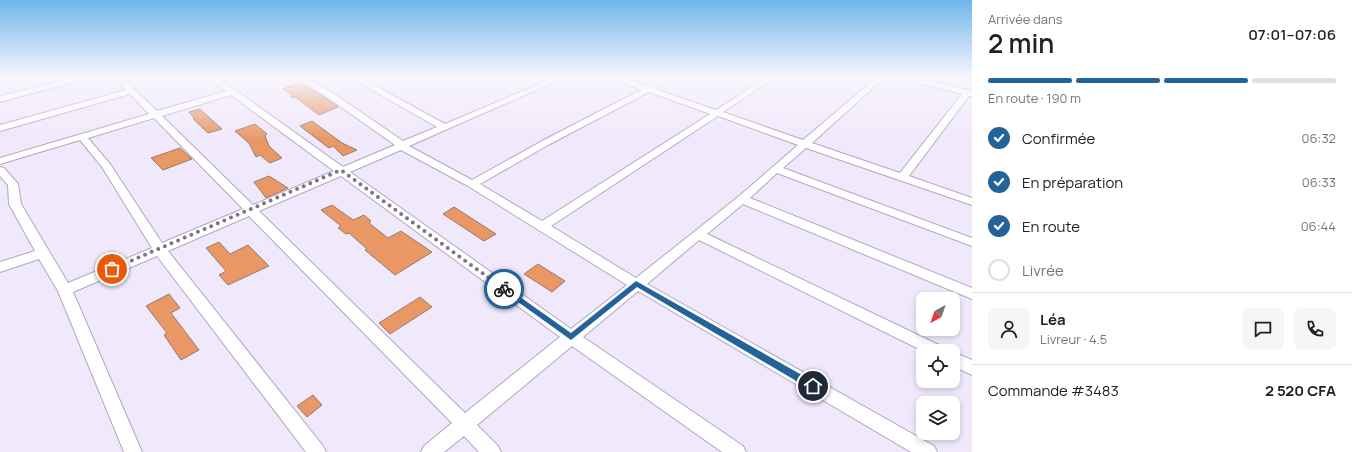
<!DOCTYPE html>
<html lang="fr">
<meta charset="utf-8">
<style>
body{margin:0;font-family:Manrope,sans-serif;background:#f6f6f6;color:#202124;height:100vh;display:flex;flex-direction:column;font-size:15px;white-space:nowrap}
*{box-sizing:border-box;margin:0}
p{font-size:13px;color:#757577}
.icon{flex:none;width:22px;height:22px;fill:none;stroke:currentColor;stroke-width:2;stroke-linecap:round;stroke-linejoin:round}
.map{position:relative;flex:1;overflow:hidden}
.side{display:flex;flex-direction:column;background:#fff;width:380px}
.side>*{flex:none}
.needle{width:26px;rotate:220deg}
.tools{position:absolute;left:916px;top:292px;display:grid;gap:8px}
.tools a{display:grid;place-items:center;width:44px;height:44px;border-radius:8px;background:#fff;box-shadow:0 2px 6px #0003;font-size:20px}
.pin{position:absolute;display:grid;place-items:center;width:34px;height:34px;color:#fff;margin:-17px;border:2px solid #fff;border-radius:50%;box-shadow:0 1px 4px #0007}
.courier{position:absolute;display:grid;place-items:center;width:40px;height:40px;margin:-20px;border:3px solid #236399;border-radius:50%;background:#fff;color:#222;box-shadow:0 1px 5px #0007}
.summary em{font-style:normal;font-weight:600}
.summary div{display:flex;flex-direction:column-reverse}
.summary{display:flex;align-items:center;justify-content:space-between;height:68px;padding:0 16px}
h1{font-size:26px;font-weight:600;line-height:30px}
.bar{display:grid;grid-template-columns:repeat(4,1fr);gap:6px 4px;align-content:center;height:48px;padding:0 16px}
.bar i{height:5px;border-radius:3px;background:#e0e0e0}
.bar .active{background:#236399}
.bar p{grid-column:span 4}
.line{display:flex;align-items:center;gap:10px;padding:0 16px;border-top:1px solid #e0e0e0}
.line div{flex:1}
.round{display:grid;place-items:center;flex:none;width:42px;height:42px;border-radius:8px;background:#f6f6f6}
ol{padding:0 16px;list-style:none}
li{display:flex;align-items:center;gap:12px;height:44px}
li p{margin-inline-start:auto}
li .icon{padding:4px;border-radius:50%;background:#236399;color:#fff;stroke-width:4}
li:last-child{color:#757577}
li i{width:22px;height:22px;border:2px solid #e0e0e0;border-radius:50%}
main{display:flex;flex:1;min-height:0}
.map>svg:first-child{display:block}
.building{fill:#e89765;stroke:#987c6c}
.lines{fill:none;stroke-linecap:round;stroke-linejoin:round}
.minor-casing{stroke:#b2a6c2;stroke-width:2}
.minor{fill:#fff;fill-rule:evenodd}
.route{fill:#236399}
.done{stroke:#7c7684;stroke-width:4;stroke-dasharray:0 7.2}
</style>
<main>
<div class="map">
<svg width="972" height="452" viewBox="0 0 972 452">
<rect width="100%" height="100%" fill="#f0e8fb"/>
<!-- building -->
<path class="building" d="M300 83 323 96 338 107 319 115 295 97 292 98 290 93 282 89Z
M200 109 202 111 222 129 208 133 193 119H195L189 112Z
M312 121 342 143 357 150 343 156 333 146 329 148 300 126Z
M255 124 267 134 265 136 269 146 282 158 270 163 260 155 256 157 249 143 235 131Z
M180 148 192 159 163 170 151 158Z
M269 176 288 188 266 198 254 182Z
M332 205 353 220 364 215 371 221 369 223 388 238 401 231 432 252 395 275 365 250 367 249 349 233 346 234 338 228 341 226 321 210Z
M454 207 496 234 484 241 443 214Z
M219 242 230 254 248 245 269 266 228 285 219 275 226 271 206 248Z
M538 264 565 281 552 292 524 274Z
M169 294 180 308 171 313 199 350 181 360 164 335 167 333 146 306Z
M420 297 432 307 390 334 379 323Z
M313 395 322 405 307 417 297 406Z"/>
<g class="lines">
<defs>
<path id="minor" d="M78 77H91L0 102V96Z
M114 77H122L157 111 226 91 208 77H217L343 167 395 145 324 95 293 77H303L330 91 403 141 437 127 349 77H359L445 124 556 77H566L409 146 472 180 542 141 641 90 609 77H620L648 86 666 77H676L655 89 716 110 767 77H776L723 112 803 140 877 77H885L812 143 900 173 962 94 903 79 902 77H915L972 91V96H969L909 176 972 198V205L806 148 783 168 972 238V246L777 173 750 198 972 288V299L743 204 707 234 943 347 946 351H923L699 240 647 284 934 446 937 452H911L638 291 583 337 743 446 746 452H722L572 346 477 425 498 446 501 452H479L464 436 444 452H421L424 446 452 423 249 216 168 251 323 446 326 452H306L157 256 73 292 142 452H124L58 291 39 259 0 272V262L35 251 9 204 8 185 0 176V167L4 168 18 184 21 204 68 283 152 248 102 167 80 140 0 164V158L149 114 130 94 0 131V125L126 90ZM649 92 710 114 542 221 480 184 548 145ZM231 95 334 171 253 205 162 116ZM718 116 798 145 738 197 636 278 551 226ZM154 118 243 209 162 243 110 164 88 138ZM401 150 468 186 627 285 571 329 350 172ZM341 176 560 337 465 413 259 211Z
M953 352 972 360V375L953 366Z"/>
</defs>
<!-- minor casing -->
<use href="#minor" class="minor-casing"/>
<!-- minor -->
<use href="#minor" class="minor"/>
</g>
<!-- sky -->
<linearGradient id="sky" x2="0" y2="1"><stop stop-color="#6fb7eb"/><stop offset="0.55" stop-color="#f8f5fd"/><stop offset="1" stop-color="#f8f5fd" stop-opacity="0"/></linearGradient>
<rect width="972" height="140" fill="url(#sky)"/>
<!-- route -->
<path class="route" d="M636 281 816 383V389H810L637 287 571 340 500 289 504 286 506 287 571 333Z"/>
<g class="lines">
<!-- done -->
<path class="done" d="M112 269 341 170 504 289"/>
</g>
</svg>
<div class="tools">
<a><svg class="needle" viewBox="-14 -14 28 28"><path d="M0-13l5 13h-10z" fill="#e53935"/><path d="M0 13l5-13h-10z" fill="#757577"/></svg></a>
<a><svg class="icon" aria-label="locate" viewBox="0 0 24 24"><circle cx="12" cy="12" r="6"/><path d="M12 2v4M12 18v4M2 12h4M18 12h4"/></svg></a>
<a><svg class="icon" aria-label="layers" viewBox="0 0 24 24"><path d="M12 4l9 5-9 5-9-5zM3 14l9 5 9-5"/></svg></a>
</div>
<div class="pin" style="left:112px;top:269px;background:#ea580c"><svg class="icon" aria-label="bag" viewBox="0 0 24 24"><path d="M5 8h14l-1 12H6zM9 8a3 3 0 0 1 6 0"/></svg></div>
<div class="pin" style="left:813px;top:386px;background:#1f2937"><svg class="icon" aria-label="home" viewBox="0 0 24 24"><path d="M3 11l9-7 9 7M6 9v11h12V9"/></svg></div>
<div class="courier" style="left:504px;top:289px"><svg class="icon" aria-label="bike" viewBox="0 0 24 24"><circle cx="6" cy="16" r="4"/><circle cx="18" cy="16" r="4"/><path d="M6 16l4-8h5l3 8M10 8l3 8H6M13 5h3"/></svg></div>
</div>
<section class="side">
<div class="summary"><div><h1>2 min</h1><p>Arrivée dans</p></div><em>07:01–07:06</em></div>
<div class="bar"><i class="active"></i><i class="active"></i><i class="active"></i><i></i><p>En route · 190 m</p></div>
<ol>
<li><svg class="icon" aria-label="check" viewBox="0 0 24 24"><path d="M5 12l5 5 9-10"/></svg>Confirmée<p>06:32</p></li>
<li><svg class="icon" aria-label="check" viewBox="0 0 24 24"><path d="M5 12l5 5 9-10"/></svg>En préparation<p>06:33</p></li>
<li><svg class="icon" aria-label="check" viewBox="0 0 24 24"><path d="M5 12l5 5 9-10"/></svg>En route<p>06:44</p></li>
<li><i></i>Livrée</li>
</ol>
<div class="line" style="height:72px"><a class="round"><svg class="icon" aria-label="person" viewBox="0 0 24 24"><circle cx="12" cy="8" r="4"/><path d="M4 21q1-7 8-7t8 7"/></svg></a><div><b>Léa</b><p>Livreur · 4.5</p></div><a class="round"><svg class="icon" aria-label="chat" viewBox="0 0 24 24"><path d="M4 5h16v11H9l-5 4z"/></svg></a><a class="round"><svg class="icon" aria-label="phone" viewBox="0 0 24 24"><path d="M5 4h4l2 5-3 2q2 4 5 5l2-3 5 2v4C11 20 4 13 5 4z"/></svg></a></div>
<div class="line" style="height:52px"><div>Commande #3483</div><b>2 520 CFA</b></div>
</section>
</main>
